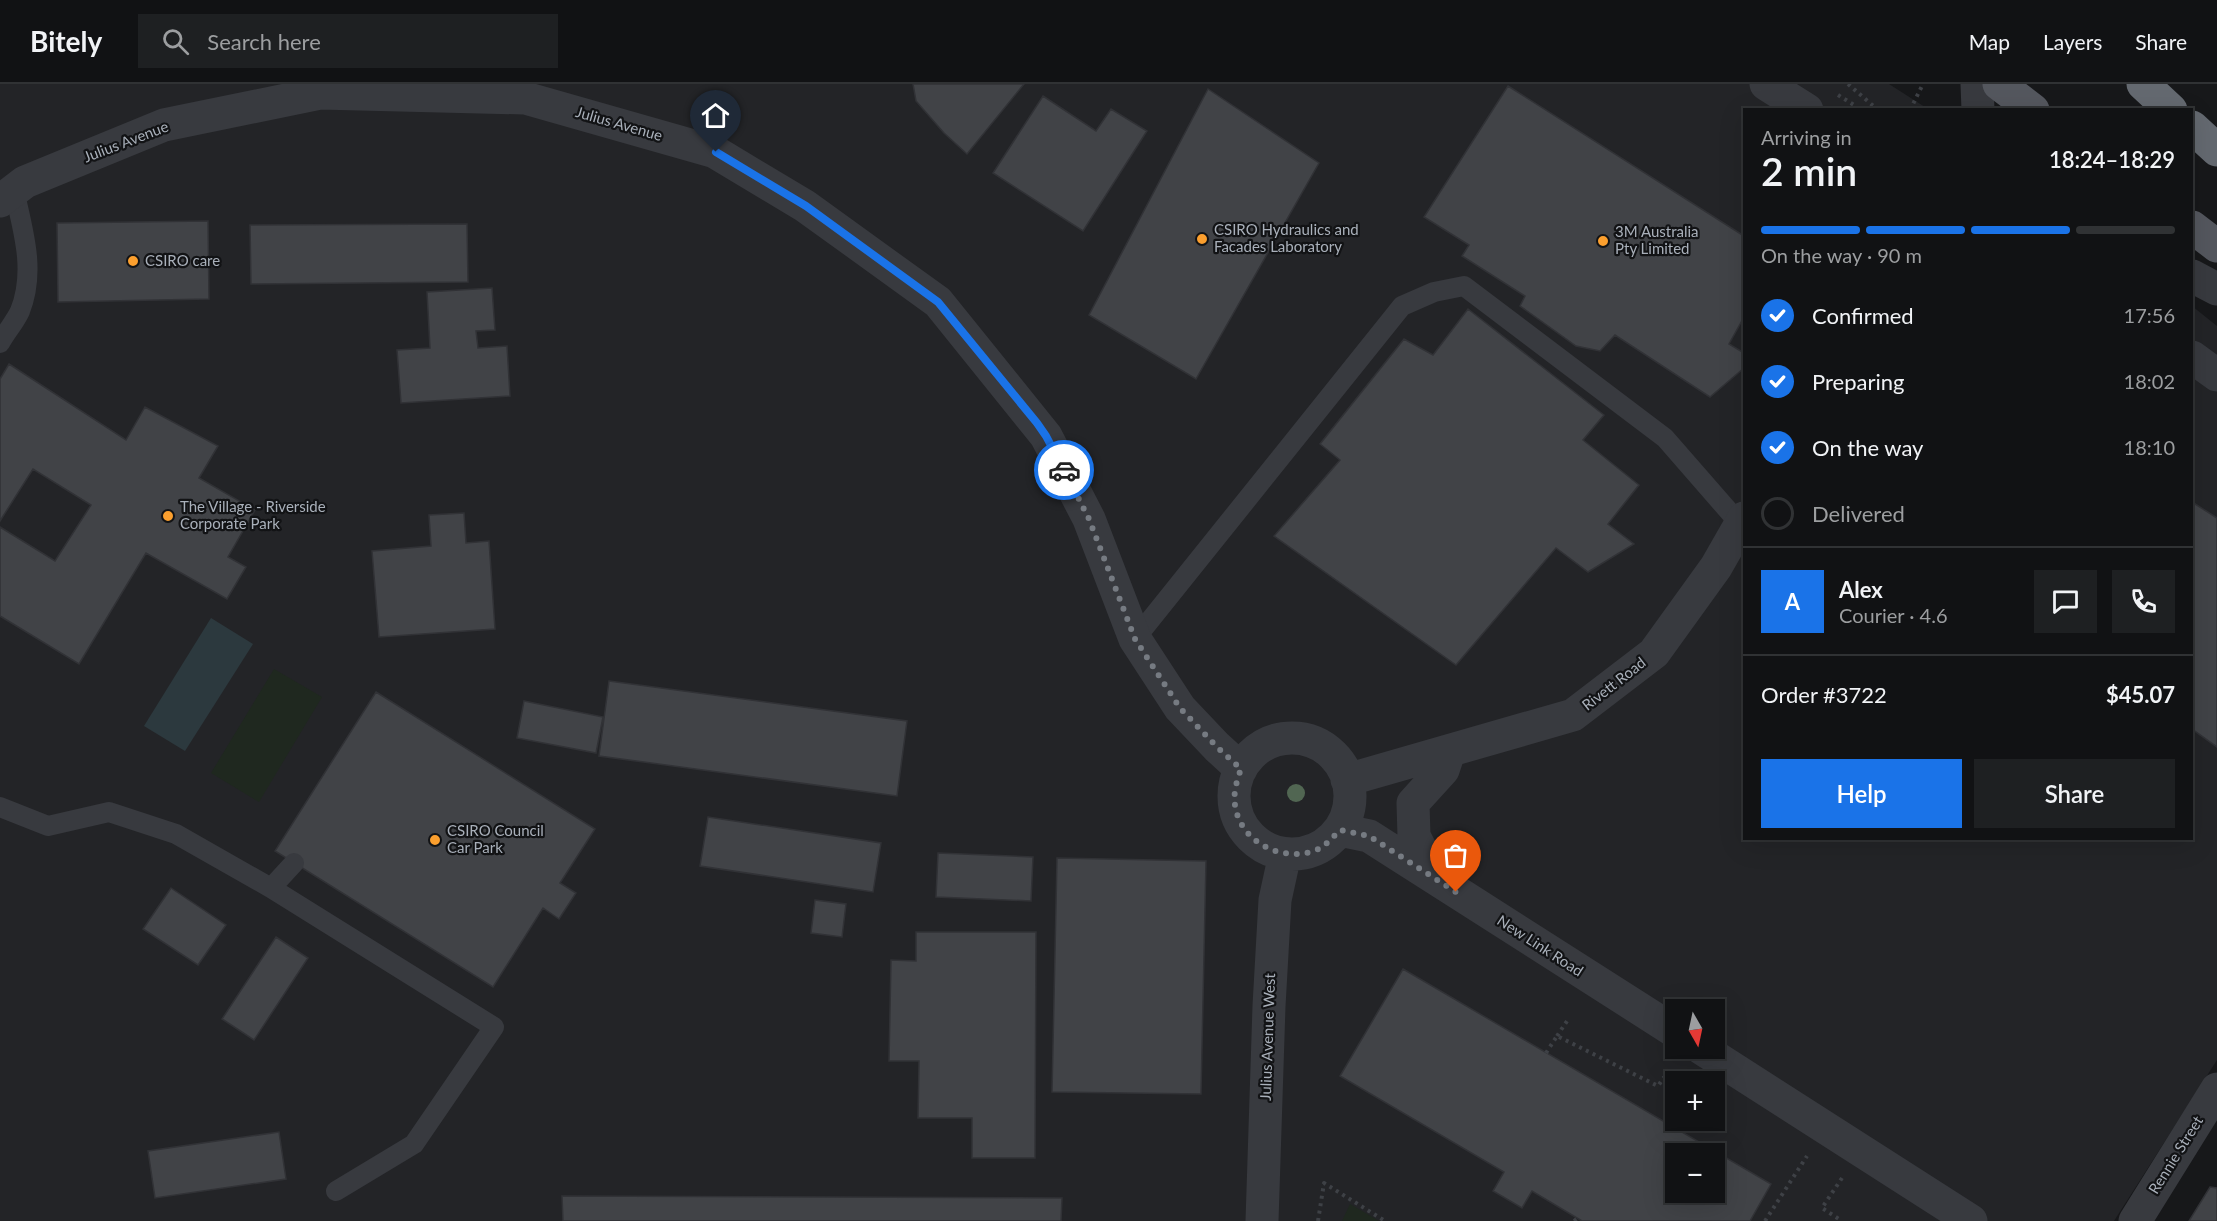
<!DOCTYPE html>
<meta charset="utf-8">
<style>
body{margin:0;font-family:Lato,sans-serif;background:#1e2022;color:#f1f3f6;height:100vh;display:flex;flex-direction:column;font-size:22px;white-space:nowrap}
*{box-sizing:border-box;margin:0}
p{font-size:20px;color:#9c9ea0}
.icon{flex:none;width:33px;height:33px;fill:none;stroke:currentColor;stroke-width:2;stroke-linecap:round;stroke-linejoin:round}
.map{position:relative;flex:1;overflow:hidden}
.drawer{position:absolute;left:1743px;top:24px;width:450px;height:732px;display:flex;flex-direction:column;background:#111214;border-radius:0px;box-shadow:0 6px 24px #0002,0 0 0 2px #303234}
.drawer>*{flex:none}
.needle{width:39px;rotate:171deg}
.buttons{position:absolute;left:1665px;top:915px;display:grid;gap:12px}
.buttons a{display:grid;place-items:center;width:60px;height:60px;border-radius:0px;background:#111214;box-shadow:0 6px 24px #0002,0 0 0 2px #303234;font-size:30px}
.pin{position:absolute;display:grid;place-items:center;width:51px;height:51px;color:#fff;margin:-62px -26px;border-radius:50% 50% 50% 0;rotate:-45deg;box-shadow:0 0 6px #0007}
.pin .icon{rotate:45deg}
.courier{position:absolute;display:grid;place-items:center;width:60px;height:60px;margin:-30px;border:4px solid #1a73e8;border-radius:50%;background:#fff;color:#222;box-shadow:0 2px 8px #0007}
.summary em{font-style:normal;font-weight:600}
.summary div{display:flex;flex-direction:column-reverse}
.summary{display:flex;align-items:center;justify-content:space-between;height:102px;padding:0 18px}
h1{font-size:39px;font-weight:600;line-height:45px}
.bar{display:grid;grid-template-columns:repeat(4,1fr);gap:9px 6px;align-content:center;height:72px;padding:0 18px}
.bar i{height:8px;border-radius:4px;background:#303234}
.bar .on{background:#1a73e8}
.bar p{grid-column:span 4}
.line{display:flex;align-items:center;gap:15px;padding:0 18px;border-top:2px solid #303234}
.line div{flex:1}
.round{display:grid;place-items:center;flex:none;width:63px;height:63px;border-radius:0px;background:#1e2022}
ol{padding:0 18px;list-style:none}
li{display:flex;align-items:center;gap:18px;height:66px}
li p{margin-inline-start:auto}
li .icon{padding:6px;border-radius:50%;background:#1a73e8;color:#fff;stroke-width:4}
li:last-child{color:#9c9ea0}
li i{width:33px;height:33px;border:3px solid #303234;border-radius:50%}
.action{display:flex;gap:12px;margin-top:auto;padding:12px 18px}
.action a{flex:1;height:69px;border-radius:0px;background:#1a73e8;color:#fff;font-size:24px;font-weight:600;line-height:69px;text-align:center}
.action a+a{background:#1e2022;color:#f1f3f6}
header{display:flex;align-items:center;gap:36px;box-sizing:border-box;height:84px;padding:0 30px;background:#111214;border-bottom:2px solid #303234}
header strong{font-size:28px}
nav{display:flex;gap:33px;margin-inline-start:auto;font-size:21px}
.search{width:420px;height:54px;background:#1e2022;display:flex;align-items:center;gap:15px;box-sizing:border-box;padding:0 21px;border-radius:0px;color:#9c9ea0;font-size:22px}
.map>svg:first-child{display:block}
.built{fill:#232427;fill-rule:evenodd}
.green{fill:#1f281f}
.water{fill:#2c393e}
.building{fill:#414347;stroke:#313236;stroke-width:1.5;fill-rule:evenodd}
.lines{fill:none;stroke-linecap:round;stroke-linejoin:round}
.path{stroke:#3e4146;stroke-width:4;stroke-dasharray:3 4.5;stroke-linecap:butt}
.lane{stroke:#383a3f;stroke-width:20}
.street{stroke:#383a3f;stroke-width:33}
.primary{stroke:#54575e;stroke-width:33}
.highway{stroke:#646970;stroke-width:33}
.tree{fill:#516652}
.done{stroke:#767b82;stroke-width:6;stroke-dasharray:0 10.8}
.route{stroke:#1a73e8;stroke-width:8}
.poi-dot{fill:#fb9f2e;stroke:#121315;stroke-width:2}
.labels{text-anchor:middle;stroke-width:4.5;stroke-linejoin:round;paint-order:stroke}
.street-label{font-size:15px;fill:#a9b0ba;stroke:#121315}
.poi-label{font-size:15px;fill:#a9b0ba;stroke:#121315;text-anchor:start}
</style>
<header>
<strong>Bitely</strong>
<div class="search"><svg class="icon" aria-label="search" viewBox="0 0 24 24"><circle cx="10" cy="10" r="6"/><path d="M15 15l6 6"/></svg>Search here</div>
<nav><a>Map</a><a>Layers</a><a>Share</a></nav>
</header>
<div class="map">
<svg width="2217" height="1137" viewBox="0 0 2217 1137">
<rect width="100%" height="100%" fill="#17181a"/>
<!-- built -->
<path class="built" d="M0 0H1889L1928 25 1744 26V754H2192V222L2217 242V976L2114 1137H0ZM1676 926H1714V964H1676ZM1676 998H1714V1036H1676ZM1676 1070H1714V1108H1676Z"/>
<!-- green -->
<path class="green" d="M274 585 322 613 259 718 211 689Z
M1350 1120 1379 1137H1342Z"/>
<!-- water -->
<path class="water" d="M211 534 253 560 185 667 144 642Z"/>
<!-- building -->
<path class="building" d="M913 0H1024L967 70 944 49 916 17Z
M1508 2 1744 152V233L1729 260 1744 269V284L1710 313 1615 251 1600 267 1576 262 1520 222 1525 212 1462 172 1469 161 1424 133Z
M1208 5 1319 79 1196 295 1089 231Z
M1043 12 1096 47 1111 25 1147 47 1083 147 993 89Z
M208 137 209 215 58 218 57 139Z
M467 140 468 198 251 200 250 141Z
M492 204 495 246 476 247 478 264 507 262 510 312 401 319 397 266 430 264 427 208Z
M1468 225 1604 331 1583 356 1639 401 1608 440 1634 460 1588 488 1556 464 1456 581 1274 452 1340 376 1320 360 1404 255 1433 271Z
M9 280 126 356 145 323 218 362 199 394 255 426 228 473 246 483 227 515 146 469 79 580 0 532V443L55 477 91 421 33 385 0 437V295Z
M2192 418 2217 434V663L2192 645Z
M464 429 466 459 489 457 495 545 379 553 372 467 431 462 429 431Z
M609 597 907 637 897 712 599 672Z
M376 608 595 745 560 799 576 809 559 835 543 824 493 903 275 767Z
M524 617 603 633 596 669 517 654Z
M708 733 881 759 873 808 700 782Z
M938 769 1033 773 1031 817 936 813Z
M1057 774 1206 777 1201 1010 1052 1008Z
M171 804 226 841 198 881 143 845Z
M815 816 846 820 842 853 811 849Z
M916 848H1036L1035 1074H972V1034H918L919 977H889L891 876 916 877Z
M276 853 308 874 254 956 222 935Z
M1403 885 1771 1100 1750 1137H1582L1532 1107 1522 1124 1493 1107 1504 1088 1340 992ZM1676 1070H1714V1108H1676Z
M279 1048 286 1095 155 1114 148 1067Z
M2210 1103 2217 1104V1137H2189Z
M562 1112 1062 1114 1061 1137H563Z"/>
<g class="lines">
<!-- path -->
<path class="path" d="M1848 0 1878 26
M1838 11 1854 21 1857 26
M1910 26 1923 0
M1557 952 1569 934
M1546 969 1557 952 1658 1002 1664 993
M1842 1094 1822 1124 1842 1137
M1318 1137 1324 1099 1385 1137
M1574 1137 1578 1134
M1765 1137 1807 1072"/>
<!-- lane -->
<path class="lane" d="M0 259C6 248 15 238 20 227 36 187 23 146 14 106
M1135 555 1402 222 1434 208 1464 202 1665 354 1740 440
M0 723 48 742 109 728 176 750 271 804 494 943 414 1060 336 1107
M271 804 294 779"/>
<!-- street -->
<path class="street" d="M1766 0 1807 26
M1977 0 1978 26
M0 117 25 98 164 41 320 9 525 14 715 68 805 122 938 218 1046 352 1089 435 1135 555 1180 624 1217 663 1241 685
M2192 192 2217 205
M2192 273 2217 291
M1234 712a58 58 0 1 1 116 0a58 58 0 1 1-116 0Z
M1347 696 1573 631 1654 569 1716 483 1744 434
M1340 746 1369 752 1676 948
M1436 795 1414 752 1413 719 1443 686 1449 668
M1701 964 1971 1137
M1262 1137 1269 922 1275 816 1285 770
M2135 1137 2217 1005"/>
<!-- primary -->
<path class="primary" d="M1999 0 2033 26
M2192 143 2217 162"/>
<!-- highway -->
<path class="highway" d="M2143 0 2171 26
M2192 43 2217 66"/>
</g>
<!-- trees -->
<circle class="tree" cx="1296" cy="709" r="9"/>
<g class="lines">
<!-- done -->
<path class="done" d="M1064 386 1089 435 1135 555 1180 624 1217 663 1241 685C1237 696 1233 709 1235 721 1240 758 1281 778 1314 767 1325 763 1332 754 1340 746L1369 752 1456 808"/>
<!-- route -->
<path class="route" d="M716 68 806 122 938 218 1037 339 1046 352 1064 386"/>
</g>
<!-- markers -->
<g class="poi-dot">
<circle cx="1202" cy="155" r="6"/>
<circle cx="1603" cy="157" r="6"/>
<circle cx="133" cy="177" r="6"/>
<circle cx="168" cy="432" r="6"/>
<circle cx="435" cy="756" r="6"/>
</g>
<g class="labels">
<!-- street labels -->
<g class="street-label">
<text transform="translate(619 40) rotate(16)" y="5">Julius Avenue</text>
<text transform="translate(126 58) rotate(-21)" y="5">Julius Avenue</text>
<text transform="translate(1614 600) rotate(-38)" y="5">Rivett Road</text>
<text transform="translate(1540 862) rotate(33)" y="5">New Link Road</text>
<text transform="translate(1268 953) rotate(-88)" y="5">Julius Avenue West</text>
<text transform="translate(2176 1071) rotate(-58)" y="5">Rennie Street</text>
</g>
<!-- poi labels -->
<g class="poi-label">
<text x="1214" y="151">CSIRO Hydraulics and<tspan x="1214" dy="17">Facades Laboratory</tspan></text>
<text x="1615" y="153">3M Australia<tspan x="1615" dy="17">Pty Limited</tspan></text>
<text x="145" y="182">CSIRO care</text>
<text x="180" y="428">The Village - Riverside<tspan x="180" dy="17">Corporate Park</tspan></text>
<text x="447" y="752">CSIRO Council<tspan x="447" dy="17">Car Park</tspan></text>
</g>
</g>
</svg>
<div class="buttons">
<a><svg class="needle" viewBox="-14 -14 28 28"><path d="M0-13l5 13h-10z" fill="#e53935"/><path d="M0 13l5-13h-10z" fill="#9c9ea0"/></svg></a>
<a>+</a>
<a>−</a>
</div>
<div class="pin" style="left:1456px;top:808px;background:#ea580c"><svg class="icon" aria-label="bag" viewBox="0 0 24 24"><path d="M5 8h14l-1 12H6zM9 8a3 3 0 0 1 6 0"/></svg></div>
<div class="pin" style="left:716px;top:68px;background:#1f2937"><svg class="icon" aria-label="home" viewBox="0 0 24 24"><path d="M3 11l9-7 9 7M6 9v11h12V9"/></svg></div>
<div class="courier" style="left:1064px;top:386px"><svg class="icon" aria-label="car" viewBox="0 0 24 24"><path d="M5 17H2v-5l4-1 3-4h7l3 4 3 1v5h-3M9 17h6M6 11h13"/><circle cx="7" cy="17" r="2"/><circle cx="17" cy="17" r="2"/></svg></div>
<section class="drawer">
<div class="summary"><div><h1>2 min</h1><p>Arriving in</p></div><em>18:24–18:29</em></div>
<div class="bar"><i class="on"></i><i class="on"></i><i class="on"></i><i></i><p>On the way · 90 m</p></div>
<ol>
<li><svg class="icon" aria-label="check" viewBox="0 0 24 24"><path d="M5 12l5 5 9-10"/></svg>Confirmed<p>17:56</p></li>
<li><svg class="icon" aria-label="check" viewBox="0 0 24 24"><path d="M5 12l5 5 9-10"/></svg>Preparing<p>18:02</p></li>
<li><svg class="icon" aria-label="check" viewBox="0 0 24 24"><path d="M5 12l5 5 9-10"/></svg>On the way<p>18:10</p></li>
<li><i></i>Delivered</li>
</ol>
<div class="line" style="height:108px"><b class="round" style="background:#1a73e8;color:#fff">A</b><div><b>Alex</b><p>Courier · 4.6</p></div><a class="round"><svg class="icon" aria-label="chat" viewBox="0 0 24 24"><path d="M4 5h16v11H9l-5 4z"/></svg></a><a class="round"><svg class="icon" aria-label="phone" viewBox="0 0 24 24"><path d="M5 4h4l2 5-3 2q2 4 5 5l2-3 5 2v4C11 20 4 13 5 4z"/></svg></a></div>
<div class="line" style="height:78px"><div>Order #3722</div><b>$45.07</b></div>
<div class="action"><a>Help</a><a>Share</a></div>
</section>
</div>
